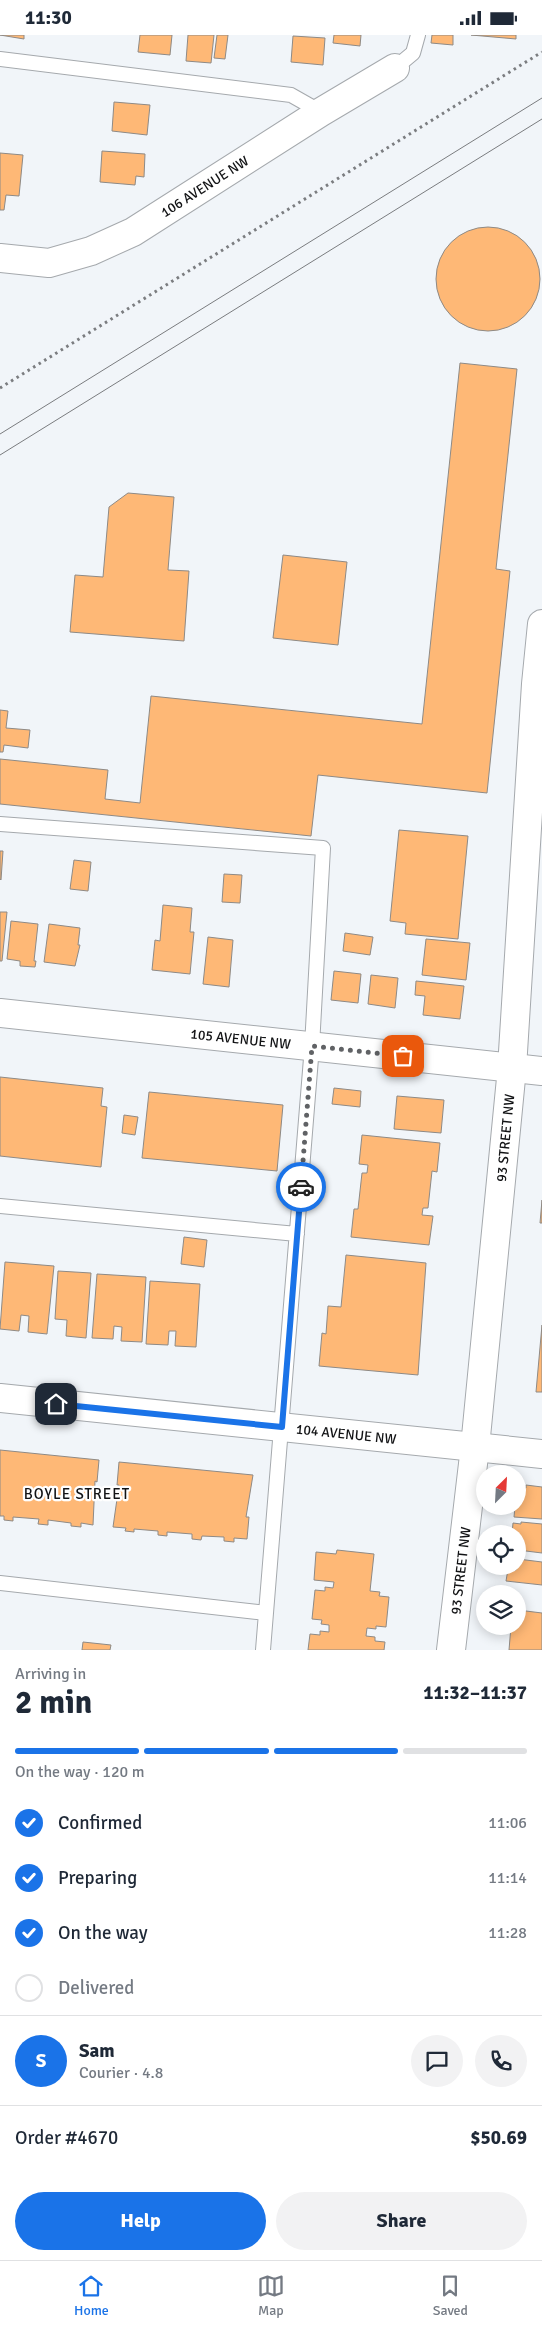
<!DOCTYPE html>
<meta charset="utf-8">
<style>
body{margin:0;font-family:Signika,sans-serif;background:#f2f2f3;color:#1f2937;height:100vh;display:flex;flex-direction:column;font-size:19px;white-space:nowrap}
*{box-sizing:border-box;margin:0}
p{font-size:16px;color:#747a83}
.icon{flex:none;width:28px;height:28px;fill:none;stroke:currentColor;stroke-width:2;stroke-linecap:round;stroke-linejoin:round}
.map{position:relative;height:1615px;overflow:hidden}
.sheet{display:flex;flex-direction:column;background:#fff;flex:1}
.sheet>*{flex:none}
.needle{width:32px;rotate:24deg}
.controls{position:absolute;left:476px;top:1430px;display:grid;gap:10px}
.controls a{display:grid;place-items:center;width:50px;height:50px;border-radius:50%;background:#fff;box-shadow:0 2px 12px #0003;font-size:25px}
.pin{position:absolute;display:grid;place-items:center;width:42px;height:42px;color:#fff;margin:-21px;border-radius:10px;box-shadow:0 2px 8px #0006}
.courier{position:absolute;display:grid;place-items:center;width:50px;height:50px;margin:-25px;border:4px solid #1a73e8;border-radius:50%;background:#fff;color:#222;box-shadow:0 1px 6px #0007}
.summary em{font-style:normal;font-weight:700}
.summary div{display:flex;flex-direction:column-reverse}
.summary{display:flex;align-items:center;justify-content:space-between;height:85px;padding:0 15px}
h1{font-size:32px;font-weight:700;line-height:38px}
.bar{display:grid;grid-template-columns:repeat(4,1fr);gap:8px 5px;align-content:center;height:60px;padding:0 15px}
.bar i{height:6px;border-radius:4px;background:#e0e1e3}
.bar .selected{background:#1a73e8}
.bar p{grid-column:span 4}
.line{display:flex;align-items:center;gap:12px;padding:0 15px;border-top:1px solid #e0e1e3}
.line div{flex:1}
.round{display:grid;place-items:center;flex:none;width:52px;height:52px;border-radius:26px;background:#f2f2f3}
ol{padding:0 15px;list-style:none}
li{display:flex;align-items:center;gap:15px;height:55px}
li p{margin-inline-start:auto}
li .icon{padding:5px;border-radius:50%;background:#1a73e8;color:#fff;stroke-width:4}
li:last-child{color:#747a83}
li i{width:28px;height:28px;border:2px solid #e0e1e3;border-radius:50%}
.cta{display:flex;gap:10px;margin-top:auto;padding:10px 15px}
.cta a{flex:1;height:58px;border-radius:30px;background:#1a73e8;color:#fff;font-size:20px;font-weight:700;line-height:58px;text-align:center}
.cta a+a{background:#f2f2f3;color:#1f2937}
.status{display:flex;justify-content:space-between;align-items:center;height:35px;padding:0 25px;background:#fff;direction:ltr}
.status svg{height:14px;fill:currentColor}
.menu{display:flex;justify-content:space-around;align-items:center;height:70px;border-top:1px solid #e0e1e3;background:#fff;font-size:14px;color:#747a83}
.menu a{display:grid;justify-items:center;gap:2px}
.menu .selected{color:#1a73e8}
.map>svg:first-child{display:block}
.building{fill:#feb876;stroke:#8e8a86}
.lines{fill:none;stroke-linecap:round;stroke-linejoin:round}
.service-casing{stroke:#a5a9ad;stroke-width:16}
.minor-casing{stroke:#a5a9ad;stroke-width:30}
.path{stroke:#7b7d80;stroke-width:3;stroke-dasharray:2.5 4;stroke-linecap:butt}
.service{stroke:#fff;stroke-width:14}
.minor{stroke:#fff;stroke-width:28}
.tram{stroke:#7a7c7f;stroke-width:1}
.done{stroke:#606265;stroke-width:5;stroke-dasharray:0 9}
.route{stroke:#1a73e8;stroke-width:6}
.labels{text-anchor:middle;stroke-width:4.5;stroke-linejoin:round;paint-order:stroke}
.street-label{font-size:14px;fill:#121315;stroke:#fff}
.neighbourhood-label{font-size:15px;letter-spacing:1px;fill:#121315;stroke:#fff}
</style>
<div class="status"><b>11:30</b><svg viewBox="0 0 49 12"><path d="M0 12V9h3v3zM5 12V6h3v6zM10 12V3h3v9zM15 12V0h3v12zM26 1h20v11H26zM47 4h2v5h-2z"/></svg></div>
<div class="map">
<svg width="542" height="1615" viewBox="0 0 542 1615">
<rect width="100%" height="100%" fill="#f1f5f9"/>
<!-- building -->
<path class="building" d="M0 0H24V4Z
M140 0H172L170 20 138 17Z
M188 0H214L211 28 186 26Z
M217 0H228L225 24 214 23Z
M334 0H361L360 11 333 8Z
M432 0H453V10L431 8Z
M471 0H516V4Z
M293 1 325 3 323 30 291 27Z
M114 67 150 70 147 100 112 96Z
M102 116 145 119 144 142 136 141 135 150 100 147Z
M0 118 23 120 19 161 6 160 4 175H0Z
M436 244a52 52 0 1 1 104 0a52 52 0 1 1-104 0Z
M460 328 517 334 496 534 510 536 487 758 318 740 311 801 0 769V724L108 735 105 764 140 768 151 661 422 689Z
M128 458 174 462 168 535 189 536 184 606 70 597 75 540 103 542 109 472Z
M283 520 347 527 338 610 273 603Z
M0 675 8 676 6 693 30 695 28 713 4 710 3 717H0Z
M399 795 468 801 458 904 405 899 406 888 390 886Z
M0 816H3L1 845 0 844Z
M74 825 91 827 88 856 70 854Z
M224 839 242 840 240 868 222 867Z
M163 870 192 873 190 897H194L190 939 152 935 155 905 160 906Z
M0 877H7L2 926H0Z
M11 886 38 889 34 926H36L35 932 20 931V926L7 924Z
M49 889 80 893 78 910H80L75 931 44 927Z
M345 898 373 902 370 920 343 916Z
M208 902 233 905 229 952 203 949Z
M426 904 470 908 466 945 422 940Z
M334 936 361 939 358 968 331 965Z
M371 940 398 943 395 973 368 969Z
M416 946 464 951 460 984 423 980 425 961 415 960Z
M0 1042 103 1053 101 1071 107 1072 101 1132 0 1121Z
M334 1053 361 1056 360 1072 332 1069Z
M149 1057 283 1070 277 1136 142 1123Z
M397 1061 444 1065 441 1098 394 1094Z
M124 1080 138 1082 135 1100 122 1098Z
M362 1100 440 1108 437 1137 432 1136 428 1173H423L422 1180 433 1181 429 1210 351 1202 354 1174H358L362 1138H367L368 1130 359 1129Z
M542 1165V1188H540Z
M184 1202 207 1205 204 1232 181 1229Z
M346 1220 426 1228 418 1340 319 1331 322 1298 326 1299 328 1271 341 1272Z
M5 1227 54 1231 47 1299 28 1297 29 1281 21 1280 19 1296 0 1294Z
M58 1236 91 1238 86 1303 66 1301 67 1285 55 1284Z
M97 1239 146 1242 142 1307 121 1306 122 1292 114 1291 113 1304 92 1303Z
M150 1246 200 1249 196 1312 175 1311 176 1296H169L168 1310 146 1309Z
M542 1290V1357H536Z
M0 1415 99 1425 97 1447 95 1446 93 1490 81 1488V1492L71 1491V1488L48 1485V1490L38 1489 39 1484 13 1482V1486L4 1485V1481H0Z
M119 1427 253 1440 246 1482H249L247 1504 234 1503V1507L224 1506V1502L202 1501 201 1505 192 1504V1499L167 1497V1501L158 1500V1496L134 1494V1497L125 1496 126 1493 113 1492 119 1450H117Z
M526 1450 542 1452V1484L514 1482 515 1471H518L519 1452 526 1453Z
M521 1487 542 1489V1518L518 1515V1499H512L513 1488 521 1489Z
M337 1515 374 1519 370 1556 380 1557 379 1561 389 1562 386 1592 376 1591V1594L367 1593 366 1601 375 1602V1606L385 1607 384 1615H308L310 1599 320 1600V1596L329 1597V1590L321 1589 322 1585 312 1584 315 1555 325 1556V1552L333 1553 334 1547 314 1545 316 1517 336 1519Z
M518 1524 542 1527V1550L506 1546 508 1534 516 1535Z
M518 1575 542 1578V1615H509L511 1591H518Z
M83 1607 111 1610 110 1615H82Z"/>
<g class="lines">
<defs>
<path id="service" d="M0 24 291 60 321 77
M395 33 413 18 418 0
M0 789 323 813 312 1011 263 1615
M0 1171 297 1199
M0 1548 266 1578"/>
<g id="minor">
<path id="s1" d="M0 223 49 228 91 216 133 197 321 77 395 33"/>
<path id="s2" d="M0 978 542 1036"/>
<path id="s3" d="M0 1363 542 1419"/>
<path id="s4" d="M451 1615 475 1412 512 1033 536 649 542 589"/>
</g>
</defs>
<!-- service casing -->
<use href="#service" class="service-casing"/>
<!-- minor casing -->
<use href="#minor" class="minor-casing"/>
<!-- path -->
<path class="path" d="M0 353 542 17"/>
<!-- service -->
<use href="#service" class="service"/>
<!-- minor -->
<use href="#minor" class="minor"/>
<!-- tram -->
<path class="tram" d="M0 399 542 63
M0 420 542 84"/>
</g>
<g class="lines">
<!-- done -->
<path class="done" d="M301 1152 312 1011 403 1021"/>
<!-- route -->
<path class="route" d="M56 1369 282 1392 301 1152"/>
</g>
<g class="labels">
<!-- street labels -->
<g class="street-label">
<text dy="5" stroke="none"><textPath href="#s1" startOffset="224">106 AVENUE NW</textPath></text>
<text dy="5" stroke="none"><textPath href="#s2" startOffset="242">105 AVENUE NW</textPath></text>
<text dy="5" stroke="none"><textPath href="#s4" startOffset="515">93 STREET NW</textPath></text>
<text dy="5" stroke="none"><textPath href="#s3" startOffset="348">104 AVENUE NW</textPath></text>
<text dy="5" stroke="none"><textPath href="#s4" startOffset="80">93 STREET NW</textPath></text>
</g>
<!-- neighbourhood labels -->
<g class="neighbourhood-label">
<text x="77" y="1464">BOYLE STREET</text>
</g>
</g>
</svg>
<div class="controls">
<a><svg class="needle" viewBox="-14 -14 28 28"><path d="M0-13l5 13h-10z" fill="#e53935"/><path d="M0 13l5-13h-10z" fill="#747a83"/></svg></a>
<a><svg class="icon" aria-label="locate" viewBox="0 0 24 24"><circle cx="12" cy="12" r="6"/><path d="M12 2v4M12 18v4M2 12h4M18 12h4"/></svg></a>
<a><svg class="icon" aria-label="layers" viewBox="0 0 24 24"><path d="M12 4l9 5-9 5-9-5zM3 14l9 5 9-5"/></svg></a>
</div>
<div class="pin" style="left:403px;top:1021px;background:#ea580c"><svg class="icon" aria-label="bag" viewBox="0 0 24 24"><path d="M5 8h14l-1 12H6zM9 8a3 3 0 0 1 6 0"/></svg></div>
<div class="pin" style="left:56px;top:1369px;background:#1f2937"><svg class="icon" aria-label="home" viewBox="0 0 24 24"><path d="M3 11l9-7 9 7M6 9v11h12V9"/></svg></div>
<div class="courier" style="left:301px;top:1152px"><svg class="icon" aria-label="car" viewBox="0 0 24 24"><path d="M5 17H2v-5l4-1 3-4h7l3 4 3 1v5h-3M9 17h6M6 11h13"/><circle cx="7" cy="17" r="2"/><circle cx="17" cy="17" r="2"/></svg></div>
</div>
<section class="sheet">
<div class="summary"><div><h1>2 min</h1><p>Arriving in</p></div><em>11:32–11:37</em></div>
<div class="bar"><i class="selected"></i><i class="selected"></i><i class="selected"></i><i></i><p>On the way · 120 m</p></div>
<ol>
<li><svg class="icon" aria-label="check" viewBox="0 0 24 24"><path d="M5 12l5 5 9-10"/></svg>Confirmed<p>11:06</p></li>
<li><svg class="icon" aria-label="check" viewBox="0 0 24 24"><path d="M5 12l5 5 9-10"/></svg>Preparing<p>11:14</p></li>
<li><svg class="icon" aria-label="check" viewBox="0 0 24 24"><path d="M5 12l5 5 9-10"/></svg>On the way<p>11:28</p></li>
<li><i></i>Delivered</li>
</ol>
<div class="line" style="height:90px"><b class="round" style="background:#1a73e8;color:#fff">S</b><div><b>Sam</b><p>Courier · 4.8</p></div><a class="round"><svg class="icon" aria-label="chat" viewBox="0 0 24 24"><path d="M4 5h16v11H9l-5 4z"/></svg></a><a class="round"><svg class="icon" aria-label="phone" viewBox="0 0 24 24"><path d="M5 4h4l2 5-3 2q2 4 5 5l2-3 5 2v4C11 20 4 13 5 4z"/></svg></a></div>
<div class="line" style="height:65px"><div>Order #4670</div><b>$50.69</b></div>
<div class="cta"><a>Help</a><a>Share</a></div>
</section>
<nav class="menu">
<a class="selected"><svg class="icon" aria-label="home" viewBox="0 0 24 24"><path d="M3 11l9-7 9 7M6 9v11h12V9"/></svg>Home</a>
<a><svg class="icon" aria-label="map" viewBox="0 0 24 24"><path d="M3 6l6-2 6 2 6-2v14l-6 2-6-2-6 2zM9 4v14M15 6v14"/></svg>Map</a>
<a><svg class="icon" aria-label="saved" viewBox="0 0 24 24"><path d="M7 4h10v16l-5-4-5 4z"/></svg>Saved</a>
</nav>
